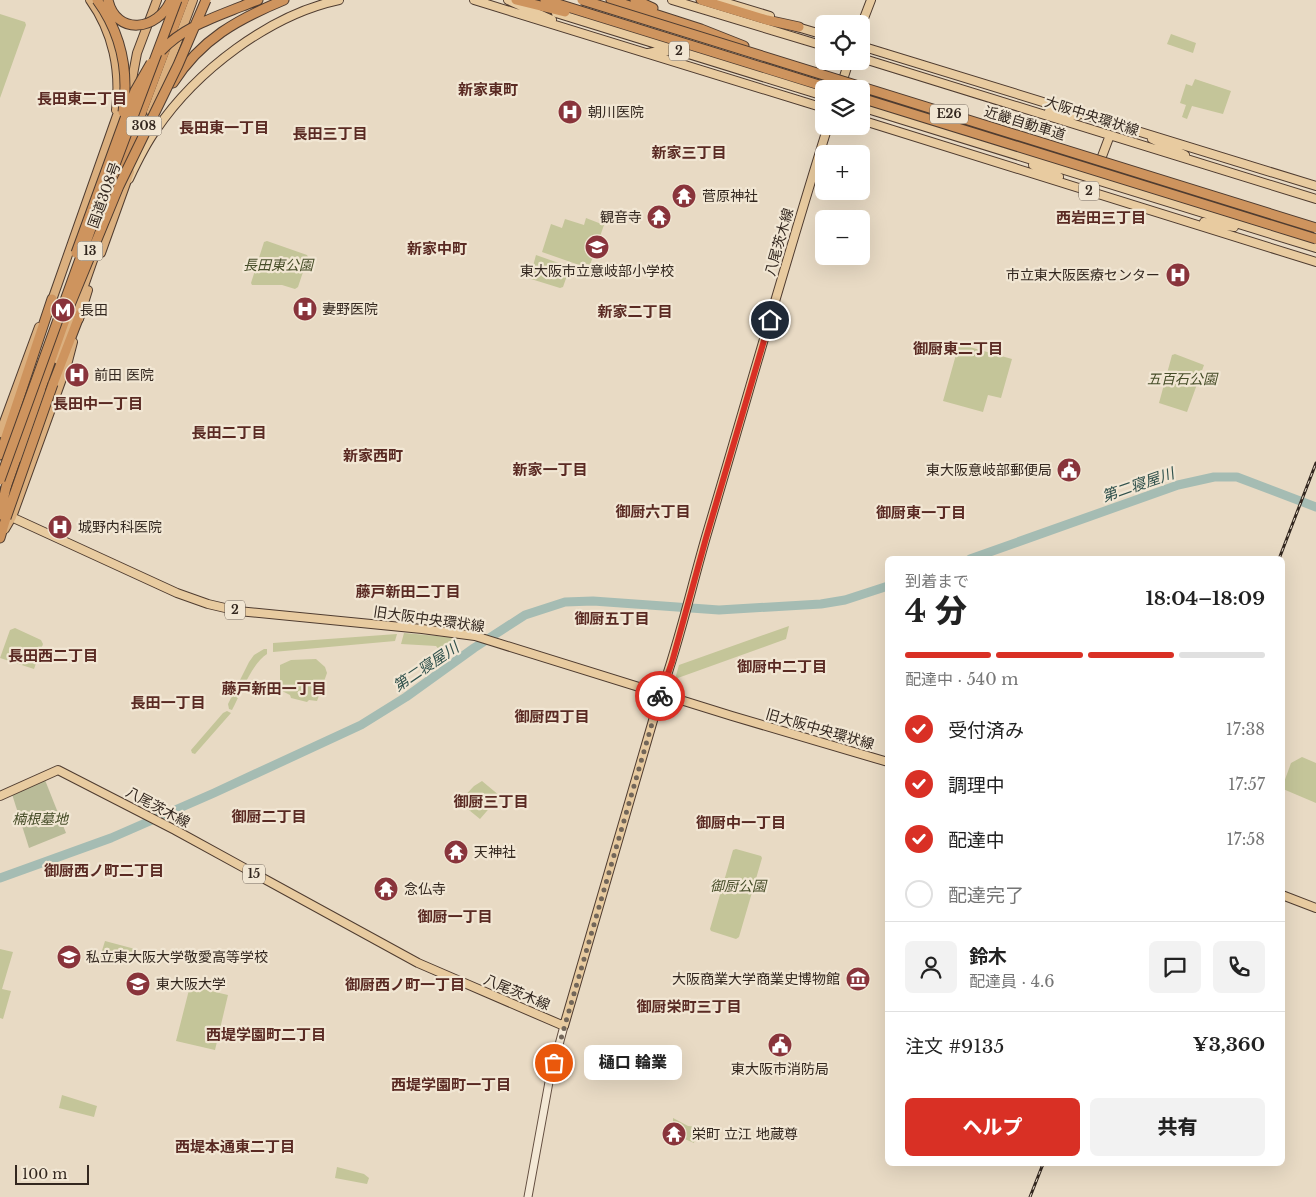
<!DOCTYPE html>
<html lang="ja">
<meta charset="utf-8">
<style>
body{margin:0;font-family:"Libre Baskerville","Noto Sans JP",serif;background:#f2f2f2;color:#222;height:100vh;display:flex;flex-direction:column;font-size:19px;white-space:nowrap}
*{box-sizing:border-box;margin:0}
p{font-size:16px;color:#767676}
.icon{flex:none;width:28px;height:28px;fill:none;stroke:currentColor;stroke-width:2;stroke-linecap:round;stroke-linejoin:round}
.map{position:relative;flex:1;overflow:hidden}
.sheet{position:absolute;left:885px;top:556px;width:400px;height:610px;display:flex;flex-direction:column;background:#fff;border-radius:8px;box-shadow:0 5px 20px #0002}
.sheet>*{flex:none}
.tools{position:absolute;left:815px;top:15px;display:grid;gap:10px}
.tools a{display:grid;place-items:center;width:55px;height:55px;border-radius:8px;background:#fff;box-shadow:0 5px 20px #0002;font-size:25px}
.scale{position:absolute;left:15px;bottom:12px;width:74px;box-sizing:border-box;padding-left:5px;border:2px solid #33271f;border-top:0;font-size:14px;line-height:18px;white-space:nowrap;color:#33271f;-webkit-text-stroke:4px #f1e6d3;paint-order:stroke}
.pin{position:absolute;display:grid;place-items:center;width:42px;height:42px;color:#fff;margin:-21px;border:2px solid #fff;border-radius:50%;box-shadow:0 1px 5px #0007}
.courier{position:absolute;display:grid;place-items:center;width:50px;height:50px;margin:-25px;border:4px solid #d93025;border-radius:50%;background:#fff;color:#222;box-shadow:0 1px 6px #0007}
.bubble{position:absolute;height:35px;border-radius:8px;background:#fff;box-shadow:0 5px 20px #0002;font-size:16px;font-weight:800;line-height:35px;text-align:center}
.overview em{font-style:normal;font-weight:800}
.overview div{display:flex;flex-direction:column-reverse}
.overview{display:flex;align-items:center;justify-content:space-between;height:85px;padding:0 20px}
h1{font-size:32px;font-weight:800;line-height:38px}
.bar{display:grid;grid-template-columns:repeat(4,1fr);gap:8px 5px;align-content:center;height:60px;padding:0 20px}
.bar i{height:6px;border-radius:4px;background:#e0e0e0}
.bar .on{background:#d93025}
.bar p{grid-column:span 4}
.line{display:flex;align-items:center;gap:12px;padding:0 20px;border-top:1px solid #e0e0e0}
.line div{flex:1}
.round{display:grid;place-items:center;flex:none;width:52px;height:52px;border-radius:8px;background:#f2f2f2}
ol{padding:0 20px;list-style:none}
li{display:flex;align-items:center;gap:15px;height:55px}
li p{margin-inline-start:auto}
li .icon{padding:5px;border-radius:50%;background:#d93025;color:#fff;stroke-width:4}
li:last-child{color:#767676}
li i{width:28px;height:28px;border:2px solid #e0e0e0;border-radius:50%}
.action{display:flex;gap:10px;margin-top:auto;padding:10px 20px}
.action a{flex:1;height:58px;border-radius:8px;background:#d93025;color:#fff;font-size:20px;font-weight:800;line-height:58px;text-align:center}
.action a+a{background:#f2f2f2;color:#222}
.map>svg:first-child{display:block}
.green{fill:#c4c599}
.cemetery{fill:#b9bb98}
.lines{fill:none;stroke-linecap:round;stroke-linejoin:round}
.river{stroke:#a5bcb3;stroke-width:9}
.secondary-casing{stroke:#634e40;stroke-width:9}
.primary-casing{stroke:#4f3c30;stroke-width:10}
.trunk-casing{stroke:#4f3c30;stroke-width:10}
.motorway-casing{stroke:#4f3c30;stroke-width:11}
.secondary{stroke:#f4e9d6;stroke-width:7}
.primary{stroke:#e8cba0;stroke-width:8}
.trunk{stroke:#dbb07f;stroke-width:8}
.motorway{stroke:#ce945e;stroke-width:9}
.rail-casing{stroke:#33271f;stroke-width:3}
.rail{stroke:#f1e6d3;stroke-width:1;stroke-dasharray:4;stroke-linecap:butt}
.motorway-bridge-casing{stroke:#4f3c30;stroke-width:11;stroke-linecap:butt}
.motorway-bridge{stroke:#ce945e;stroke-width:9}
.done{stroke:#726659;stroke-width:5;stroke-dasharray:0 9}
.route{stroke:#d93025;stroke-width:6}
.labels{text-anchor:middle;stroke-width:4.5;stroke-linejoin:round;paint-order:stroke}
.shield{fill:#f1e6d3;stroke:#6c6055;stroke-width:1}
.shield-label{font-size:12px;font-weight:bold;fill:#33271f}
.poi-label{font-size:14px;fill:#33271f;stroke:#f1e6d3;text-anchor:start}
.street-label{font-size:14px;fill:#33271f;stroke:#f1e6d3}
.park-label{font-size:14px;font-style:italic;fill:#464d28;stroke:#f1e6d3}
.neighbourhood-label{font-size:15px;font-weight:bold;fill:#5a2a23;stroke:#f1e6d3}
.water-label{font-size:15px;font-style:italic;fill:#30514c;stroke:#f1e6d3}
</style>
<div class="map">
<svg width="1316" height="1197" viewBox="0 0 1316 1197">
<rect width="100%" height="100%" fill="#e8dac4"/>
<!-- green -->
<path class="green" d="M0 14 25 22 26 25 0 98Z
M1171 34 1196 43 1193 53 1167 44Z
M1195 79 1231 91 1223 114 1192 106 1187 119 1182 117 1186 105 1180 103 1186 84 1192 86Z
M586 218 604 225 590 265 584 263 582 266 542 252 551 224 562 228 565 219 584 225Z
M267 241 307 255 308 257 298 287 295 289 282 285H252L251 283 264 242Z
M536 255 570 267 563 287 560 288 531 279 530 277Z
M959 344 1012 359 1001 398 988 395 983 412 943 401Z
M1175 354 1204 365 1187 412 1159 403 1172 355Z
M789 626 786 639 675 679 679 665Z
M15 628 41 640 43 644 34 669 0 658 10 630Z
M404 633 459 638 441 652 436 646 401 644Z
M397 634 395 641 273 652V643Z
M264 649H267V654C252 663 240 695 232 710L229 709 228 704 249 662 254 655Z
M316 659 325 667 327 673 317 701 309 700 307 702 291 698 290 695 280 690V665L291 660Z
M227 711 231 713 195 754 192 753 191 750 223 713Z
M1302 757 1316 763V803L1283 789V785L1291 763Z
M482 781 500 796 480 819 459 802 474 786Z
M736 849 761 856 762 858 739 937 736 939 711 931 710 929 733 850Z
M105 941 135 949 131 965 100 957Z
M0 949 13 952 2 989 11 991 3 1019 0 1018Z
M190 986 228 995 215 1050 176 1041Z
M62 1095 97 1106 94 1117 59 1108Z
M673 1118 688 1126 697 1127 694 1143 673 1134Z
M337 1167 364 1174 369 1178 367 1184 335 1178Z"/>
<!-- cemetery -->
<path class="cemetery" d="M45 780 66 833 29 848 12 794Z"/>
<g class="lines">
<!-- river -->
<path class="river" d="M970 559 1178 485 1214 477H1237L1316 507
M0 878 111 838 214 793 361 725 406 697 474 648 525 615 565 602 593 601 719 610 821 604 845 600 888 586"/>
<defs>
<path id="secondary" d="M528 1197 549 1082 564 1026"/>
<path id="primary" d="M474 0 824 108
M508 0 552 20
M672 0 824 46
M717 0 770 16
M556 13 824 96
M794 26 824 35
M861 26 871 0
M861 46 1316 186
M648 53 659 51H673
M861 58 1316 199
M840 89 849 61
M861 107 1316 248
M1049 111 1077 116
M861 120 1316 262
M1152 139 1185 155
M1033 165 1059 177
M1095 175 1110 135
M129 179C137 162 145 145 156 130 196 71 269 15 339 0
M1204 222 1234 227
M7 515 177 593 208 604 238 611 422 629 475 636 732 716 888 762
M0 796 58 770 175 830 418 963 564 1026 661 693C680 640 692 584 708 530 748 395 786 260 828 126
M1282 895 1316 908"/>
<path id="trunk" d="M90 0C113 32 121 71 116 110
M128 101 137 53 157 0
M151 112 193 0
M101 253 130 172
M51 303 121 104
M79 319 88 290
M58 360 98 246
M0 433 39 327
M21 458 45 394
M5 529 12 517 67 365 73 342"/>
<path id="motorway" d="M516 0 565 12
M545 0 832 89
M611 0 701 29 744 46
M635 0 653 8
M701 0 767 20 799 27
M245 5 258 0
M173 83C201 39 238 19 284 0
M105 210 184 0
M53 384 80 314
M0 455 52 299
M4 493 72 300
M0 538 6 518"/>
</defs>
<!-- secondary casing -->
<use href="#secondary" class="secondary-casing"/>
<!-- primary casing -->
<use href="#primary" class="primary-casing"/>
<!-- trunk casing -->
<use href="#trunk" class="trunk-casing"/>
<!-- motorway casing -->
<use href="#motorway" class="motorway-casing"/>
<!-- secondary -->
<use href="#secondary" class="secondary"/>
<!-- primary -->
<use href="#primary" class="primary"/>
<!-- trunk -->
<use href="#trunk" class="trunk"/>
<!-- motorway -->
<use href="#motorway" class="motorway"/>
<defs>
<path id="rail" d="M1279 559 1316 463
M1030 1197 1043 1164"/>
</defs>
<!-- rail casing -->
<use href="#rail" class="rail-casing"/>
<!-- rail -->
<use href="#rail" class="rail"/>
<defs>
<path id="motorway-bridge" d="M97 0C121 33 129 72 123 112
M108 0C116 36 158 31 171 0
M582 0 1316 228
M161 51C183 27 215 17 245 5
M861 98 1316 239
M76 253 135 91 151 63
M70 305 119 186 178 65 206 0
M0 480 93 223 177 0
M0 515 6 487
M6 518 53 384"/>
</defs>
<!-- motorway-bridge casing -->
<use href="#motorway-bridge" class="motorway-bridge-casing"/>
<!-- motorway-bridge -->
<use href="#motorway-bridge" class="motorway-bridge"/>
</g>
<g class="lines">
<!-- done -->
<path class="done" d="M554 1063 660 696"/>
<!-- route -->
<path class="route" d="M660 696 672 662 706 538 770 320"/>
</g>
<!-- icons -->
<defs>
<symbol id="hospital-disc" viewBox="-11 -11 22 22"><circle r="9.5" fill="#89343b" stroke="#f1e6d3"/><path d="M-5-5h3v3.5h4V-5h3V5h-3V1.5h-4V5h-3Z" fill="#fff"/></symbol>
<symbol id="temple-disc" viewBox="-11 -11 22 22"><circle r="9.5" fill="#89343b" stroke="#f1e6d3"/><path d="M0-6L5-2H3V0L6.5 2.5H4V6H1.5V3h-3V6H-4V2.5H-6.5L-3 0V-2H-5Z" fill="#fff"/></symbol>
<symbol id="school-disc" viewBox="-11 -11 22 22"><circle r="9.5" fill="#89343b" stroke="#f1e6d3"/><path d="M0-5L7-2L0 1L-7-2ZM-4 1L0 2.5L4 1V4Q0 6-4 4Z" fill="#fff"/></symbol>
<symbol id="metro-disc" viewBox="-11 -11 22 22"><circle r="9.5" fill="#89343b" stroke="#f1e6d3"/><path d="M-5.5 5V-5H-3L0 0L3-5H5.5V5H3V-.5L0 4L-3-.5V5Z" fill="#fff"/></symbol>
<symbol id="civic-disc" viewBox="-11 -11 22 22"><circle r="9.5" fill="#89343b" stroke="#f1e6d3"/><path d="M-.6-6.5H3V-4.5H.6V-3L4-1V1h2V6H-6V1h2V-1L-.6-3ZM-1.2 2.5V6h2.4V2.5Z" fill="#fff"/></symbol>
<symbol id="museum-disc" viewBox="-11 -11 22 22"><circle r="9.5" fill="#89343b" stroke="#f1e6d3"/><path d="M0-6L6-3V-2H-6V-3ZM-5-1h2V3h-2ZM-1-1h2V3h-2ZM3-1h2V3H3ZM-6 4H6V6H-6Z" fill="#fff"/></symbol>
<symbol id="university-disc" viewBox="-11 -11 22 22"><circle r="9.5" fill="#89343b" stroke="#f1e6d3"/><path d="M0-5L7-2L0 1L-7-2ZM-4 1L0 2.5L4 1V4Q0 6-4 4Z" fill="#fff"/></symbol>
</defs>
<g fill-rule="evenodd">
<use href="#hospital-disc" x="556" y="98" width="28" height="28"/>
<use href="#temple-disc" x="670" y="182" width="28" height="28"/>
<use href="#temple-disc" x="645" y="203" width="28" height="28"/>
<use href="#school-disc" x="583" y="233" width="28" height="28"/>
<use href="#hospital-disc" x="1164" y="261" width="28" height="28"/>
<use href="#hospital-disc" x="291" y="295" width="28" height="28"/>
<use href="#metro-disc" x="49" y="296" width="28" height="28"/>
<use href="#hospital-disc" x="63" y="361" width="28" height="28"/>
<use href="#civic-disc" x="1055" y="456" width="28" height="28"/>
<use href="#hospital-disc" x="46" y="513" width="28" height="28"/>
<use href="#temple-disc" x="442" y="838" width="28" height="28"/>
<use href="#temple-disc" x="372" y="875" width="28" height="28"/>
<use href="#school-disc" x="55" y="943" width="28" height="28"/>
<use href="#museum-disc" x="844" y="965" width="28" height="28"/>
<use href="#university-disc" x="124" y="970" width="28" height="28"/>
<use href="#civic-disc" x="766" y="1031" width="28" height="28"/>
<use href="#temple-disc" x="660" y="1120" width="28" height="28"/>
</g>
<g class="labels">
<!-- shield labels -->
<g class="shield">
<rect x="669" y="41.5" width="20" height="19" rx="4"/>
<rect x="930" y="104.5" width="38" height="19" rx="4"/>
<rect x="126.5" y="116.5" width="35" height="19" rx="4"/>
<rect x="1079" y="181.5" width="20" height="19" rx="4"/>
<rect x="77.5" y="241.5" width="25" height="19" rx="4"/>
<rect x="225" y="600.5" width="20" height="19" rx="4"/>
<rect x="243" y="864.5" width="22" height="19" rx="4"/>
</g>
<g class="shield-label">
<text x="679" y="55">2</text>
<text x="949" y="118">E26</text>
<text x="144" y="130">308</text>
<text x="1089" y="195">2</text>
<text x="90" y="255">13</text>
<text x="235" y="614">2</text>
<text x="254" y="878">15</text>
</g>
<!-- poi labels -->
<g class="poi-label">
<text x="588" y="117">朝川医院</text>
<text x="702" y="201">菅原神社</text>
<text x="642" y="222" text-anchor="end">観音寺</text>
<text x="597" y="276" text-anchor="middle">東大阪市立意岐部小学校</text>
<text x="1160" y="280" text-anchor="end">市立東大阪医療センター</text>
<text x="322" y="314">妻野医院</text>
<text x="80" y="315">長田</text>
<text x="94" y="380">前田 医院</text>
<text x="1052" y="475" text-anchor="end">東大阪意岐部郵便局</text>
<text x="78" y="532">城野内科医院</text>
<text x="474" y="857">天神社</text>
<text x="404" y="894">念仏寺</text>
<text x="86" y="962">私立東大阪大学敬愛高等学校</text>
<text x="840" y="984" text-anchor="end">大阪商業大学商業史博物館</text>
<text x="156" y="989">東大阪大学</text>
<text x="780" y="1074" text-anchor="middle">東大阪市消防局</text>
<text x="692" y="1139">栄町 立江 地蔵尊</text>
</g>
<!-- street labels -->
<g class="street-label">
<text transform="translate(1092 116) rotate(18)" y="5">大阪中央環状線</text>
<text transform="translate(1025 123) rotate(17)" y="5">近畿自動車道</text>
<text transform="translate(104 195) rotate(-70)" y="5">国道308号</text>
<text transform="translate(779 242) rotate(-74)" y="5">八尾茨木線</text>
<text transform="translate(429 619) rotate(8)" y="5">旧大阪中央環状線</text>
<text transform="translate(820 729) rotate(16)" y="5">旧大阪中央環状線</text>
<text transform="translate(158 807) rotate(28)" y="5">八尾茨木線</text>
<text transform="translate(517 992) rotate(23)" y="5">八尾茨木線</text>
</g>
<!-- park labels -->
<g class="park-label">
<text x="278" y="270">長田東公園</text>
<text x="1182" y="384">五百石公園</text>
<text x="40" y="824">楠根墓地</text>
<text x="738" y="891">御厨公園</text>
</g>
<!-- neighbourhood labels -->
<g class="neighbourhood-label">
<text x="488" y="95">新家東町</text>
<text x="82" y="104">長田東二丁目</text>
<text x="224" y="133">長田東一丁目</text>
<text x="330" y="139">長田三丁目</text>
<text x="689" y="158">新家三丁目</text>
<text x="1101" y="223">西岩田三丁目</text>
<text x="437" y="254">新家中町</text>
<text x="635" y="317">新家二丁目</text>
<text x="958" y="354">御厨東二丁目</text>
<text x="98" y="409">長田中一丁目</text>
<text x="229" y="438">長田二丁目</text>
<text x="373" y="461">新家西町</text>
<text x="550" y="475">新家一丁目</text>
<text x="653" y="517">御厨六丁目</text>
<text x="921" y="518">御厨東一丁目</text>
<text x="408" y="597">藤戸新田二丁目</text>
<text x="612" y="624">御厨五丁目</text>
<text x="53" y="661">長田西二丁目</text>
<text x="782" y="672">御厨中二丁目</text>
<text x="274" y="694">藤戸新田一丁目</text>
<text x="168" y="708">長田一丁目</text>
<text x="552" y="722">御厨四丁目</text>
<text x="491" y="807">御厨三丁目</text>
<text x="269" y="822">御厨二丁目</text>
<text x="741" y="828">御厨中一丁目</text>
<text x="104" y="876">御厨西ノ町二丁目</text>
<text x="455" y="922">御厨一丁目</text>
<text x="405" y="990">御厨西ノ町一丁目</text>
<text x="689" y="1012">御厨栄町三丁目</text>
<text x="266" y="1040">西堤学園町二丁目</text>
<text x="451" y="1090">西堤学園町一丁目</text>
<text x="235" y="1152">西堤本通東二丁目</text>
</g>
<!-- water labels -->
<g class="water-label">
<text transform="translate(1138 485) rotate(-19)" y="5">第二寝屋川</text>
<text transform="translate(426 667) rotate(-34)" y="5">第二寝屋川</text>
</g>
</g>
</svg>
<div class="tools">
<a><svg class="icon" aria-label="locate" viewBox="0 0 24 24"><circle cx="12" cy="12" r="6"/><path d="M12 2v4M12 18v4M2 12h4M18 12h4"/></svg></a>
<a><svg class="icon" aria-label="layers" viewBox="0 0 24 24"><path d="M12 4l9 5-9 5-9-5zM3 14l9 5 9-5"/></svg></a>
<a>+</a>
<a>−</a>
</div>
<div class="scale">100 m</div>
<div class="pin" style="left:554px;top:1063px;background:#ea580c"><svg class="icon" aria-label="bag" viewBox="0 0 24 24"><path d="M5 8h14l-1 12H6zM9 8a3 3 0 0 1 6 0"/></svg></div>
<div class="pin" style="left:770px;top:320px;background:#1f2937"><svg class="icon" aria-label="home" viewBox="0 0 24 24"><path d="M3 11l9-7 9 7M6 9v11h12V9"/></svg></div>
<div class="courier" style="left:660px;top:696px"><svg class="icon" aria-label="bike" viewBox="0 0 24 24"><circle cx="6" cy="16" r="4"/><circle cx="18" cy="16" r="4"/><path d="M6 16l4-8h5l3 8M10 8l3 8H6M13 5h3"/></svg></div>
<div class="bubble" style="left:584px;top:1045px;width:98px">樋口 輪業</div>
<section class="sheet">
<div class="overview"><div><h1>4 分</h1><p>到着まで</p></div><em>18:04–18:09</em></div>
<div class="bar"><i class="on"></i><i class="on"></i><i class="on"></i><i></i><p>配達中 · 540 m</p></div>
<ol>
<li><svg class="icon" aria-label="check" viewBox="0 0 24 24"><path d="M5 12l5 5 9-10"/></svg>受付済み<p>17:38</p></li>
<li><svg class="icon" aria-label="check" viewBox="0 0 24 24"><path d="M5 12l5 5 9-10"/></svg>調理中<p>17:57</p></li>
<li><svg class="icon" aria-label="check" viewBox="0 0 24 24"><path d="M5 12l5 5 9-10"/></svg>配達中<p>17:58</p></li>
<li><i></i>配達完了</li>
</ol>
<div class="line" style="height:90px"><a class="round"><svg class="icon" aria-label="person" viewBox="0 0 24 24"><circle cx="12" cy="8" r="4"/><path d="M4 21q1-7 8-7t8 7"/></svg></a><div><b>鈴木</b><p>配達員 · 4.6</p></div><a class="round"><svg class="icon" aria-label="chat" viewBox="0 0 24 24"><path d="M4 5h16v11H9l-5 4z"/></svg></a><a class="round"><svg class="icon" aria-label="phone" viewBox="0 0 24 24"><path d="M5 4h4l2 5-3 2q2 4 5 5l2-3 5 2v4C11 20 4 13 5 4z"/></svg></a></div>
<div class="line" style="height:65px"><div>注文 #9135</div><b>¥3,360</b></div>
<div class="action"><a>ヘルプ</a><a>共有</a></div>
</section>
</div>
